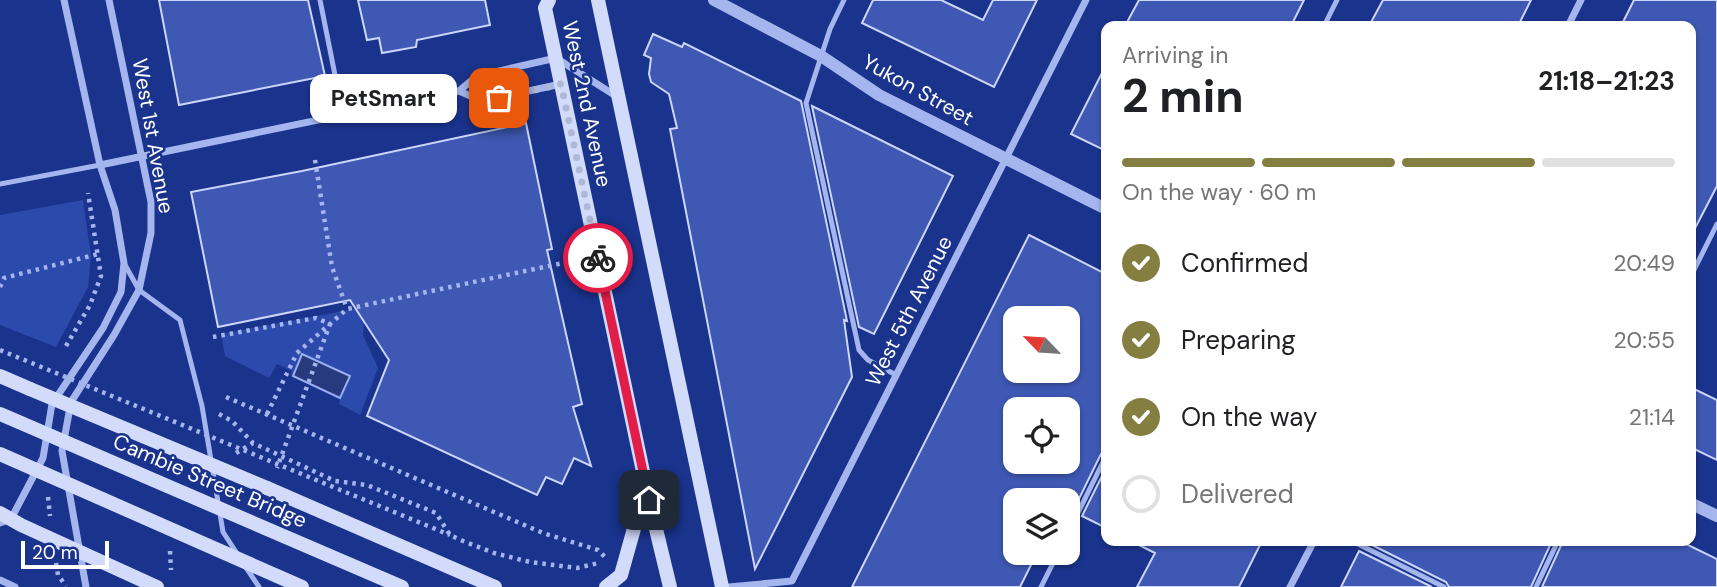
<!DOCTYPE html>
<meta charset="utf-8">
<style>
body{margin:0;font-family:"DM Sans",sans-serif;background:#f6f6f6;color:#202124;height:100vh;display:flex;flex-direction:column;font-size:26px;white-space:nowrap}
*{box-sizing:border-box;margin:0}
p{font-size:23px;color:#757577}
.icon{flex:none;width:38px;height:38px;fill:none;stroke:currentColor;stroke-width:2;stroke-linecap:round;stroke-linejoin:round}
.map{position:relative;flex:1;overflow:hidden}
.details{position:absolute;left:1101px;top:21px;width:595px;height:525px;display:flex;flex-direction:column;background:#fff;border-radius:14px;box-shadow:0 2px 5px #0004}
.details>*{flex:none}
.needle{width:46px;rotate:295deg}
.tools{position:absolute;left:1003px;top:306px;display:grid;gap:14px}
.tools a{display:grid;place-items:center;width:77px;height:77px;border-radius:14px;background:#fff;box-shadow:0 2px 5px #0004;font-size:35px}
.scale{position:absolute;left:21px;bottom:18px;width:88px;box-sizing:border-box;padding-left:7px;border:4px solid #fff;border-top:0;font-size:19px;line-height:24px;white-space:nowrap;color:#fff;-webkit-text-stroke:5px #1a338c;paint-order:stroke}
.pin{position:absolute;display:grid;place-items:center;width:60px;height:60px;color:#fff;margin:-30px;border-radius:14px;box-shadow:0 4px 10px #0006}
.courier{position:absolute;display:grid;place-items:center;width:70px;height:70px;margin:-35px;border:5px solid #e11d48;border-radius:50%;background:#fff;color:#222;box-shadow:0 2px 9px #0007}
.bubble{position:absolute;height:49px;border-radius:14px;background:#fff;box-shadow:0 2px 5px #0004;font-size:23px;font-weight:700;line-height:49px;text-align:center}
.summary em{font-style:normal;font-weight:700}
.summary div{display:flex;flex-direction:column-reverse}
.summary{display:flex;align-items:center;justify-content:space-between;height:119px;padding:0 21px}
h1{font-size:46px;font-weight:700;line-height:52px}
.bar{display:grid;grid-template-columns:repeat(4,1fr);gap:10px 7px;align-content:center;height:84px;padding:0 21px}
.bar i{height:9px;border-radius:5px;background:#e0e0e0}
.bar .on{background:#847f40}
.bar p{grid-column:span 4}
ol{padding:0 21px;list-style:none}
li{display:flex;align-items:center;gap:21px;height:77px}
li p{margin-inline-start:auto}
li .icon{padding:7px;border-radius:50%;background:#847f40;color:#fff;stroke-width:4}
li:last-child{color:#757577}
li i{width:38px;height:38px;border:4px solid #e0e0e0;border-radius:50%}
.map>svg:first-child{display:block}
.green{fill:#2c4aab}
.water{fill:#273a7d;stroke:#98aef0;stroke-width:2}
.building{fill:#3e58b3;stroke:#cbd6fa;stroke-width:2;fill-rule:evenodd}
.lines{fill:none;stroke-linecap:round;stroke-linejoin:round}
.path{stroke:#a5b6ee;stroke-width:4.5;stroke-dasharray:3.5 5;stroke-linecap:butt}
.service{stroke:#a5b6ee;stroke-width:5}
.minor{stroke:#a5b6ee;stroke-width:7}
.tertiary{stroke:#a5b6ee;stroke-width:12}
.secondary{stroke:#d2dbfa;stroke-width:14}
.path-bridge{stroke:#a5b6ee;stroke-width:4.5;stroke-dasharray:3.5 5;stroke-linecap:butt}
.secondary-bridge{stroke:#d2dbfa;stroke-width:14}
.done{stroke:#afb8d7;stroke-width:7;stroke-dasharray:0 12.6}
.route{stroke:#e11d48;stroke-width:9}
.labels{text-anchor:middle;stroke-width:5;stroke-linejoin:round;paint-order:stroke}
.street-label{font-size:21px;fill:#fff;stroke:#1a338c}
</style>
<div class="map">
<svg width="1717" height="587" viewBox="0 0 1717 587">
<rect width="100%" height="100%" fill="#1a338c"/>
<!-- green -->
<path class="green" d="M83 200 91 256 88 287 56 347 0 325V215Z
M365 307 363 335 378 368 360 415 339 404 340 400 291 376 292 371 277 364 269 378 225 356 221 334Z"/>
<!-- water -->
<path class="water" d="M302 354 350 376 340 398 293 376Z"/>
<!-- building -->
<path class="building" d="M159 0H308L325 76 179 105Z
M358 0H485L490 25 417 40 416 47 382 53 379 38 367 40Z
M873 0H941L983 20 993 0H1037L994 87 862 23Z
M1139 0H1304L1291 26H1125Z
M1383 0H1531L1518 26H1369Z
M1634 0H1717V186L1690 238V26H1621Z
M653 34 682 47 684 43 801 101 847 321 844 320 852 377 755 569 670 129 677 128 669 94 651 82 649 74 651 58 644 55Z
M1106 65V151L1071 134Z
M812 106 953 176 874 334 859 327Z
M526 123 552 249 547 250 582 404 573 407 591 466 574 458 562 484 546 477 537 495 367 416 389 360 350 300 218 327 191 192 302 171Z
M1029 235 1106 274V451L1101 454 1073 511 1068 508V500H1015V553H1037L1020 587H852ZM1015 318H1068V371H1015ZM1015 410H1068V462H1015Z
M1690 387 1717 400V460L1690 447Z
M1106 468V528L1082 516Z
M1131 541H1262L1239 587H1137L1155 553Z
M1364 541H1552L1531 587H1449L1446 582Z
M1563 541H1680L1717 559V587H1542Z
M1359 551 1432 587H1341Z"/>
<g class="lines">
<!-- path -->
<path class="path" d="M315 160 332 267 347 309
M0 287 4 278 98 254
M213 337 316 318 330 324 277 468
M66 346 90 305 101 276 88 193
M226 397 543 533 598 550 605 557
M219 414 232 421 253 443 335 481 367 485 436 513 450 535 463 541 494 553 530 562 577 568 599 563
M267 414 297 353 347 309 563 263
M236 453 253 443
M48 497 50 516
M170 551 171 570
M56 563 58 575 66 586"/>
<!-- service -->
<path class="service" d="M320 0 343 115
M844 0 830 29 806 103 859 350 868 360 896 375
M1324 26 1337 0
M0 184 100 165
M124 263 139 290 180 320 202 406 223 532 238 555
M1690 278 1717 224
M1068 533 1106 456
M1352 541 1444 587
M245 566 259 587
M1041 587 1058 553
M1536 587 1558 541"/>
<!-- minor -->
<path class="minor" d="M1568 26 1581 0
M459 91 482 101 561 84
M100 165 459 91 477 76 556 58 616 96
M0 523 11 519 43 458 52 404 103 328 121 292 124 263 115 210 100 165 64 0
M0 580 15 587
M86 587 62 451 71 402 114 335 139 290 151 233V202L109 0
M729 587 792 581 1086 0
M1290 587 1314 541"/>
<!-- tertiary -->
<path class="tertiary" d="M714 0 821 56 879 95 1106 209
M1690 503 1717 516"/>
<!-- secondary -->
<path class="secondary" d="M549 0 545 8 649 500 670 587
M598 0 722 587
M0 376 30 389
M267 488 495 587
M606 587 621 575 635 525 649 500"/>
<!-- path-bridge -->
<path class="path-bridge" d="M0 350 450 535"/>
<!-- secondary-bridge -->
<path class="secondary-bridge" d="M30 389 267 488
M0 414 402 587
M0 454 302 587
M0 513 21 525 157 587"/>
</g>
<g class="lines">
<!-- done -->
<path class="done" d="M499 98 561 84 598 258"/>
<!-- route -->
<path class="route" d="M598 258 649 500"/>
</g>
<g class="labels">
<!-- street labels -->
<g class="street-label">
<text transform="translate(918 90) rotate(29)" y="7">Yukon Street</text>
<text transform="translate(587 104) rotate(78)" y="7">West 2nd Avenue</text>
<text transform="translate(153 136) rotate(80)" y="7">West 1st Avenue</text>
<text transform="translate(909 311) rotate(-63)" y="7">West 5th Avenue</text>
<text transform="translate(210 481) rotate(23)" y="7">Cambie Street Bridge</text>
</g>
</g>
</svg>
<div class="tools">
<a><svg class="needle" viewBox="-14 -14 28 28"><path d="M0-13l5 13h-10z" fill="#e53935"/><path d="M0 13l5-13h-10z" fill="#757577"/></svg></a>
<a><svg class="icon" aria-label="locate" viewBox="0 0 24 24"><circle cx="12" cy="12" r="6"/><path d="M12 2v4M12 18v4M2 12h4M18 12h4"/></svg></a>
<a><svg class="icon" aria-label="layers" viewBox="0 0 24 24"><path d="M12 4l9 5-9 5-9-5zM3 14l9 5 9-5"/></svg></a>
</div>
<div class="scale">20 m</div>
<div class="pin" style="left:499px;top:98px;background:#ea580c"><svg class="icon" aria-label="bag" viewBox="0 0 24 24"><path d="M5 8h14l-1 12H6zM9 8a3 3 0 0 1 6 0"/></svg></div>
<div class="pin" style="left:649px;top:500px;background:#1f2937"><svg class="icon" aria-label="home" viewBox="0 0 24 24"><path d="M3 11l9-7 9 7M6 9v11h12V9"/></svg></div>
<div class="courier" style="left:598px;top:258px"><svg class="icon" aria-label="bike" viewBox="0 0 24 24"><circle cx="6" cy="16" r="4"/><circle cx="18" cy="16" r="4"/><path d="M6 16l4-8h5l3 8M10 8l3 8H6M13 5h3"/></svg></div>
<div class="bubble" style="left:310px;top:74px;width:147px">PetSmart</div>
<section class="details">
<div class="summary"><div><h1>2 min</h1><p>Arriving in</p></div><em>21:18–21:23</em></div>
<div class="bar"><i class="on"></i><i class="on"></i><i class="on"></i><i></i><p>On the way · 60 m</p></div>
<ol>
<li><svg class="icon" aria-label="check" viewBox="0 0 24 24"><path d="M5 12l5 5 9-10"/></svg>Confirmed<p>20:49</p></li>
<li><svg class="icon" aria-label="check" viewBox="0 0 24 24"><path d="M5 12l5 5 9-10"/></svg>Preparing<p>20:55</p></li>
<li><svg class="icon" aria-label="check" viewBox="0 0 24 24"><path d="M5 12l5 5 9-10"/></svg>On the way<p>21:14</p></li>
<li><i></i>Delivered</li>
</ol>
</section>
</div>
